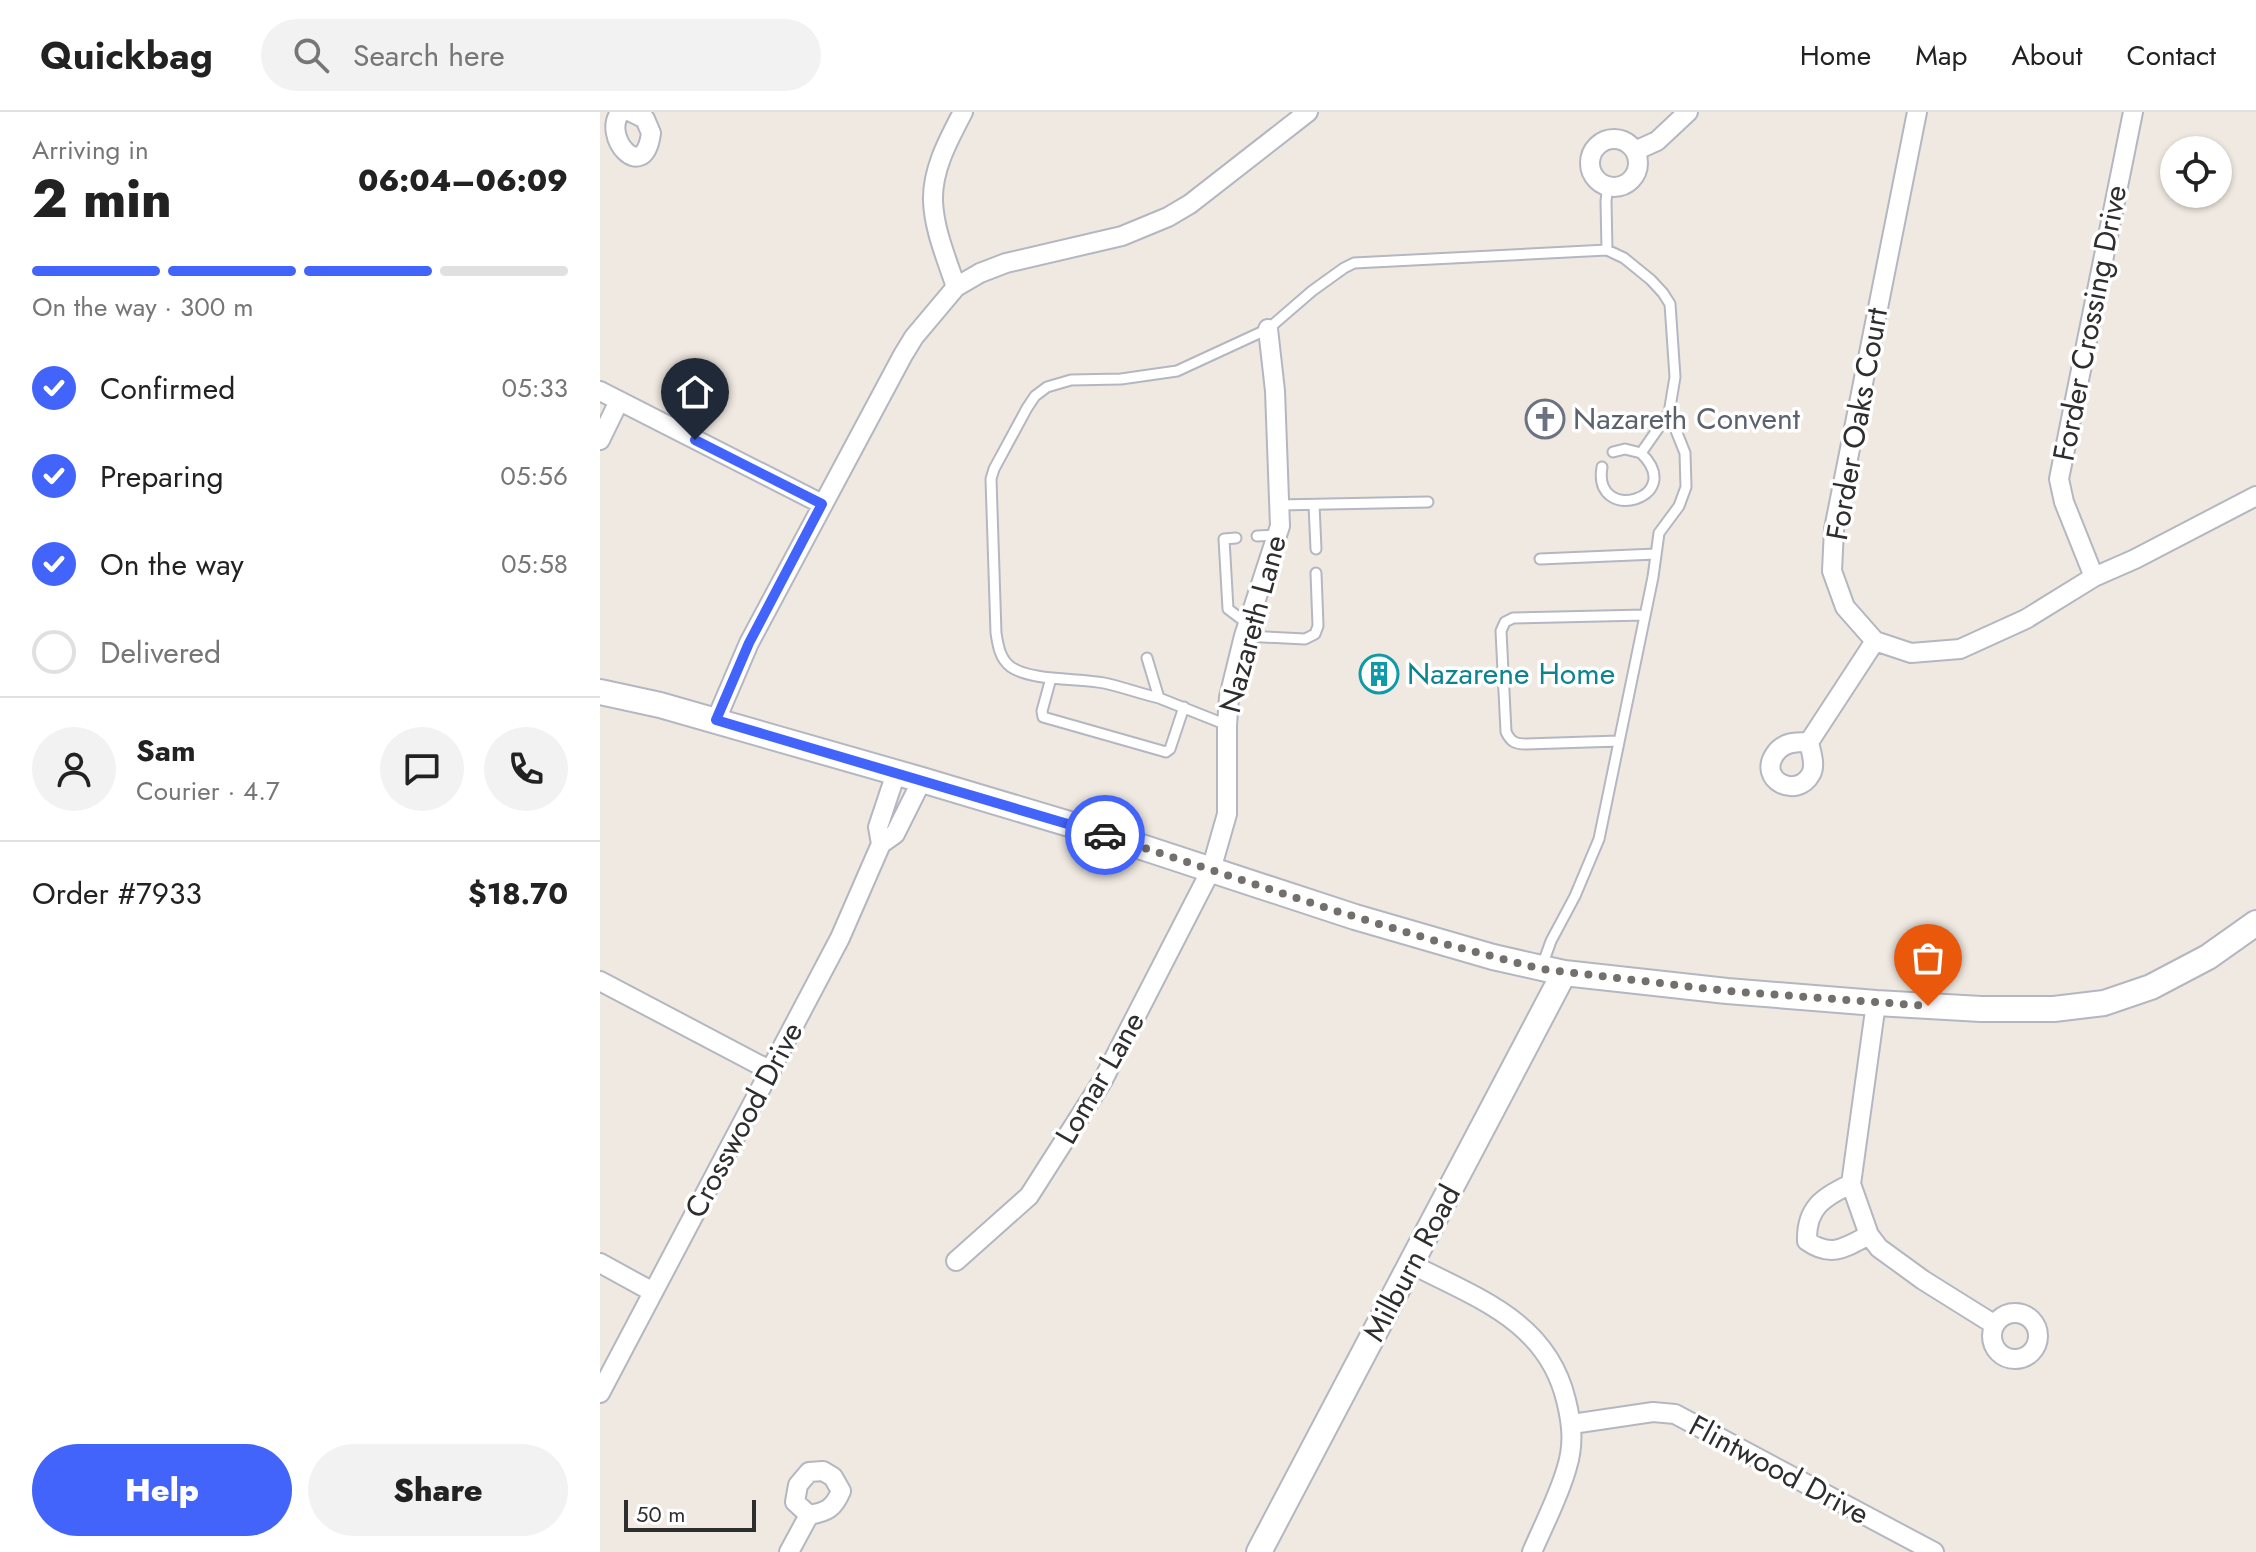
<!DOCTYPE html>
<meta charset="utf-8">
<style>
body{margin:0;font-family:Jost,sans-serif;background:#f2f2f2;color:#222;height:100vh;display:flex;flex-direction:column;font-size:30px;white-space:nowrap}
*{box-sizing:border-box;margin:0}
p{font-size:26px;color:#767676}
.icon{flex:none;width:44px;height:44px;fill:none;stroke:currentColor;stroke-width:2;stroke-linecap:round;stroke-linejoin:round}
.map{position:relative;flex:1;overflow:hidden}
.side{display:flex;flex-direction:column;background:#fff;width:600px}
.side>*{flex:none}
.controls{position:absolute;left:1560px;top:24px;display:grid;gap:16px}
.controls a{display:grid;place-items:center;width:72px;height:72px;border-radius:50%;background:#fff;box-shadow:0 2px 6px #0004;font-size:40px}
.scale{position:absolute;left:24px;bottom:20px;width:132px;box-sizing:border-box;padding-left:8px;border:4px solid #2e2e2e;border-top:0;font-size:22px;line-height:28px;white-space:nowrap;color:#2e2e2e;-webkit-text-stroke:6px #fff;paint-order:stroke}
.pin{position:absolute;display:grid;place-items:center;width:68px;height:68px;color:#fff;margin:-82px -34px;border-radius:50% 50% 50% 0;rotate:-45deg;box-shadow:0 0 8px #0007}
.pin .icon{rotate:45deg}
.courier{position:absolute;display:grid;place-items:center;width:80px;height:80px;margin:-40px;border:6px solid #4264fb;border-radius:50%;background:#fff;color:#222;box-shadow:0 2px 10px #0007}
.summary em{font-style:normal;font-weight:800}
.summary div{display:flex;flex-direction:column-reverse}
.summary{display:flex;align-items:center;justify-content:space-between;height:136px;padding:0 32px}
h1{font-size:52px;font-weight:800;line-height:60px}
.bar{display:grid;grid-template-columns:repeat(4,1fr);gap:12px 8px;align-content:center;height:96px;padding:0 32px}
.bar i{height:10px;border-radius:6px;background:#e0e0e0}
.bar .on{background:#4264fb}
.bar p{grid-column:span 4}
.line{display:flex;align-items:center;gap:20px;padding:0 32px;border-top:2px solid #e0e0e0}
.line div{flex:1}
.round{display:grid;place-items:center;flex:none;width:84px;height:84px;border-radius:42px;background:#f2f2f2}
ol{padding:0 32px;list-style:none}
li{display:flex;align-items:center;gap:24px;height:88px}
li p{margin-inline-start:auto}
li .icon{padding:8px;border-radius:50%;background:#4264fb;color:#fff;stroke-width:4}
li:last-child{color:#767676}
li i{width:44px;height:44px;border:4px solid #e0e0e0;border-radius:50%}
.cta{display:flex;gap:16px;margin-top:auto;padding:16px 32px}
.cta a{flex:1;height:92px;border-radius:48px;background:#4264fb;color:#fff;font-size:32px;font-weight:800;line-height:92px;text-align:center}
.cta a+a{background:#f2f2f2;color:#222}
header{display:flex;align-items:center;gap:48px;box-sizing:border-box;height:112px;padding:0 40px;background:#fff;border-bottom:2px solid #e0e0e0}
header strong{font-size:38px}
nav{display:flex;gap:44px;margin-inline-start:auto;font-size:28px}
.search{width:560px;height:72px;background:#f2f2f2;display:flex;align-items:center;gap:20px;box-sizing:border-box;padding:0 28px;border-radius:44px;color:#767676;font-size:30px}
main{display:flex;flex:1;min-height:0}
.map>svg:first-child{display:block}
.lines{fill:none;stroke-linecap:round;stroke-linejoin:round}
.service-casing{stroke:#b4b7c1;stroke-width:13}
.minor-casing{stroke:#b4b7c1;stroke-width:22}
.tertiary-casing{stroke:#b4b7c1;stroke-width:28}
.service{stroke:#fff;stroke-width:9}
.minor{stroke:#fff;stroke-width:18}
.tertiary{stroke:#fff;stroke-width:24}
.done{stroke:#726f6d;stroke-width:8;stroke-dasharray:0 14.4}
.route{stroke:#4264fb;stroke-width:10}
.labels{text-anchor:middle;stroke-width:7;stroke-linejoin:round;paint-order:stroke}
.street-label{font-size:30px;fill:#2e2e2e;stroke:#fff}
.worship-label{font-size:30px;fill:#5b616d;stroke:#fff;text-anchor:start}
.culture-label{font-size:30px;fill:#0d838f;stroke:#fff;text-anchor:start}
</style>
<header>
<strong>Quickbag</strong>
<div class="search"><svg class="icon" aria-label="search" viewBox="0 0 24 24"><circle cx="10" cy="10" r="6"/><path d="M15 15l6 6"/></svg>Search here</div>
<nav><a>Home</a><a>Map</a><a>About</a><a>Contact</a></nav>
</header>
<main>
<section class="side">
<div class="summary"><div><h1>2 min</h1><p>Arriving in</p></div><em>06:04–06:09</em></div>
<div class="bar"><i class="on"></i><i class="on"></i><i class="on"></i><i></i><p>On the way · 300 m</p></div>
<ol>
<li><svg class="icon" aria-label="check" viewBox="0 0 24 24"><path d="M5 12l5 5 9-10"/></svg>Confirmed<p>05:33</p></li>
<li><svg class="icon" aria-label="check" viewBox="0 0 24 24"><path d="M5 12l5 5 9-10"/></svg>Preparing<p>05:56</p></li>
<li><svg class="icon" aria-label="check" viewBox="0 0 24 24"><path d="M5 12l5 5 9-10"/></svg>On the way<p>05:58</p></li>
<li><i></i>Delivered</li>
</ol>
<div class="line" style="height:144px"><a class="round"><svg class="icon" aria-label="person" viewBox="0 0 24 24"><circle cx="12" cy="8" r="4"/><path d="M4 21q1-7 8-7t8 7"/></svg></a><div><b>Sam</b><p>Courier · 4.7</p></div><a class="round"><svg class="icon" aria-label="chat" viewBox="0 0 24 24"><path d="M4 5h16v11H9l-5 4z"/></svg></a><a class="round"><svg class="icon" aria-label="phone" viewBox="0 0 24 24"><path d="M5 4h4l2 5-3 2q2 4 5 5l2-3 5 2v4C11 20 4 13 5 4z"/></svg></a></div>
<div class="line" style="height:104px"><div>Order #7933</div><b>$18.70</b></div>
<div class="cta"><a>Help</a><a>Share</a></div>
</section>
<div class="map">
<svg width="1656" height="1440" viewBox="0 0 1656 1440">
<rect width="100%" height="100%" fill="#efe9e1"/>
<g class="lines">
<defs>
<path id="service" d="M1007 138 1006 89 1008 73
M1013 340 1025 337 1041 341 1069 301
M1002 355C992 413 1088 387 1041 341
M679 393 828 390
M714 393 716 437
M657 424 678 423
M636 426 624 427 628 497 648 512
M940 447 1056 442
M644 524 705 527 715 522 718 514 716 461
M547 546 559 586 627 613
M451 566 442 599 443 605 566 640 570 637 584 595
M559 586C541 582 523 575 504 571 478 566 431 569 411 555 400 547 398 534 396 521L391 367 394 357 427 296 435 284 447 275 471 268 521 267 577 259 668 217 712 179 744 156 754 151 1007 138 1024 146 1051 168 1063 181 1070 192 1075 265 1069 301 1085 341 1086 375 1079 394 1059 421 1053 465 999 727 975 784 951 829 942 854
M1019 629 926 632C915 632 911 630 906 620L901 519 905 510 913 506 1045 503"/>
<path id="minor" d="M21 0C0 23 44 75 51 21L45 7 31 0
M1317 0 1234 417 1232 459 1245 495 1275 529 1311 541 1360 537 1426 507 1494 465 1535 447 1656 384
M990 51a24 24 0 1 1 48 0a24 24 0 1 1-48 0Z
M1035 39 1057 29 1088 0
M356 175C347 148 334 118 333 89 332 57 349 27 363 0
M0 279 222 392
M0 328 19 289
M1494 465 1464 390 1459 367 1533 0
M116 608 149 531 303 243 314 225 356 175 380 161 406 151 522 124 568 105 590 92 708 0
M1209 630C1211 640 1216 653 1211 662 1197 688 1157 668 1175 642 1183 630 1195 630 1209 630L1275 529
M281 732 278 715 296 661
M0 869 171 959
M1276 891 1251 1072 1269 1123 1279 1136 1323 1168 1395 1213
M1251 1072C1223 1085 1206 1096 1207 1129 1231 1146 1245 1136 1269 1123
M356 1149 429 1084 503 968 611 758 627 702V613L629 585 644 524 680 414 675 279 668 217
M0 1151 53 1180
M811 1152C877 1186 947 1209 966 1288 972 1312 974 1332 967 1355 959 1384 944 1412 932 1440
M1392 1224a23 23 0 1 1 46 0a23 23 0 1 1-46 0Z
M0 1281 240 826 281 732 295 722 322 668
M972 1312 1053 1300 1075 1302 1334 1440
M223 1359 233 1365 241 1379C234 1396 227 1400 209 1403L195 1390 198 1373 209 1360Z
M189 1440 209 1403"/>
<path id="tertiary" d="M0 580 60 593 322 668 496 720 755 805 893 845 964 861 1127 879 1276 891 1381 897H1454L1504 891 1551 875 1608 845 1656 811
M659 1440 964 861"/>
</defs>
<!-- service casing -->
<use href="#service" class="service-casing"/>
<!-- minor casing -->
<use href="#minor" class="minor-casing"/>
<!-- tertiary casing -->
<use href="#tertiary" class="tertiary-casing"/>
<!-- service -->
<use href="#service" class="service"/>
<!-- minor -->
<use href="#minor" class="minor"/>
<!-- tertiary -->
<use href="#tertiary" class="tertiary"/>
</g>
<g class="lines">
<!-- done -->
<path class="done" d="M505 723 736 799 849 833 941 857 1127 879 1328 894"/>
<!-- route -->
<path class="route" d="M95 328 222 392 149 531 116 608 505 723"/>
</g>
<!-- icons -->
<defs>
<symbol id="church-ring" viewBox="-11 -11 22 22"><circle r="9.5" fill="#fff" stroke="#6b7280" stroke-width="1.5"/><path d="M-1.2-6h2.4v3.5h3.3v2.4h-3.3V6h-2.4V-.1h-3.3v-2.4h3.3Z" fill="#6b7280"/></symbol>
<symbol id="building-ring" viewBox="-11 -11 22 22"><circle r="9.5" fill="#fff" stroke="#0f9aa8" stroke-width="1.5"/><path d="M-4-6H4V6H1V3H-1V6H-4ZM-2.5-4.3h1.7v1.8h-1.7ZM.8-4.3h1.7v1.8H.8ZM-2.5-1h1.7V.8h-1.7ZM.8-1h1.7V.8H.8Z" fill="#0f9aa8"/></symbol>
</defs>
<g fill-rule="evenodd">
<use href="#church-ring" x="923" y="285" width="44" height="44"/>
<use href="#building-ring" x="757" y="540" width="44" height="44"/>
</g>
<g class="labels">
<!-- street labels -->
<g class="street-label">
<text transform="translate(1490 211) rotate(-79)" y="10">Forder Crossing Drive</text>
<text transform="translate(1257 312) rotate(-80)" y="10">Forder Oaks Court</text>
<text transform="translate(653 512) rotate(-75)" y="10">Nazareth Lane</text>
<text transform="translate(500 966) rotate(-60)" y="10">Lomar Lane</text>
<text transform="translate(144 1008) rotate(-62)" y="10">Crosswood Drive</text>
<text transform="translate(812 1151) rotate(-62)" y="10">Milburn Road</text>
<text transform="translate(1179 1358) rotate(28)" y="10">Flintwood Drive</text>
</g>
<!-- worship labels -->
<g class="worship-label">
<text x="973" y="317">Nazareth Convent</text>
</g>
<!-- culture labels -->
<g class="culture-label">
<text x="807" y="572">Nazarene Home</text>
</g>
</g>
</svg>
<div class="controls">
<a><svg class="icon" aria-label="locate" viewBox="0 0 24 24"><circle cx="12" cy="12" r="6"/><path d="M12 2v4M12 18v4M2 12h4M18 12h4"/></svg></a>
</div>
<div class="scale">50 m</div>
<div class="pin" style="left:1328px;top:894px;background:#ea580c"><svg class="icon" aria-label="bag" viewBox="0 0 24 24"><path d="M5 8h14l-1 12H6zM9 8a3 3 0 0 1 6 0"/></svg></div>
<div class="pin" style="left:95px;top:328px;background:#1f2937"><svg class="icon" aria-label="home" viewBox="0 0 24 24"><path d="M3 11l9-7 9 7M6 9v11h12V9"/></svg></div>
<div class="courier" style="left:505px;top:723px"><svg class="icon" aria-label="car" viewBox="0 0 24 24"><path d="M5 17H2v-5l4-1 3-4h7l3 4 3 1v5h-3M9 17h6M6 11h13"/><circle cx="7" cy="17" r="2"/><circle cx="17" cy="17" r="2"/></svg></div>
</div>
</main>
